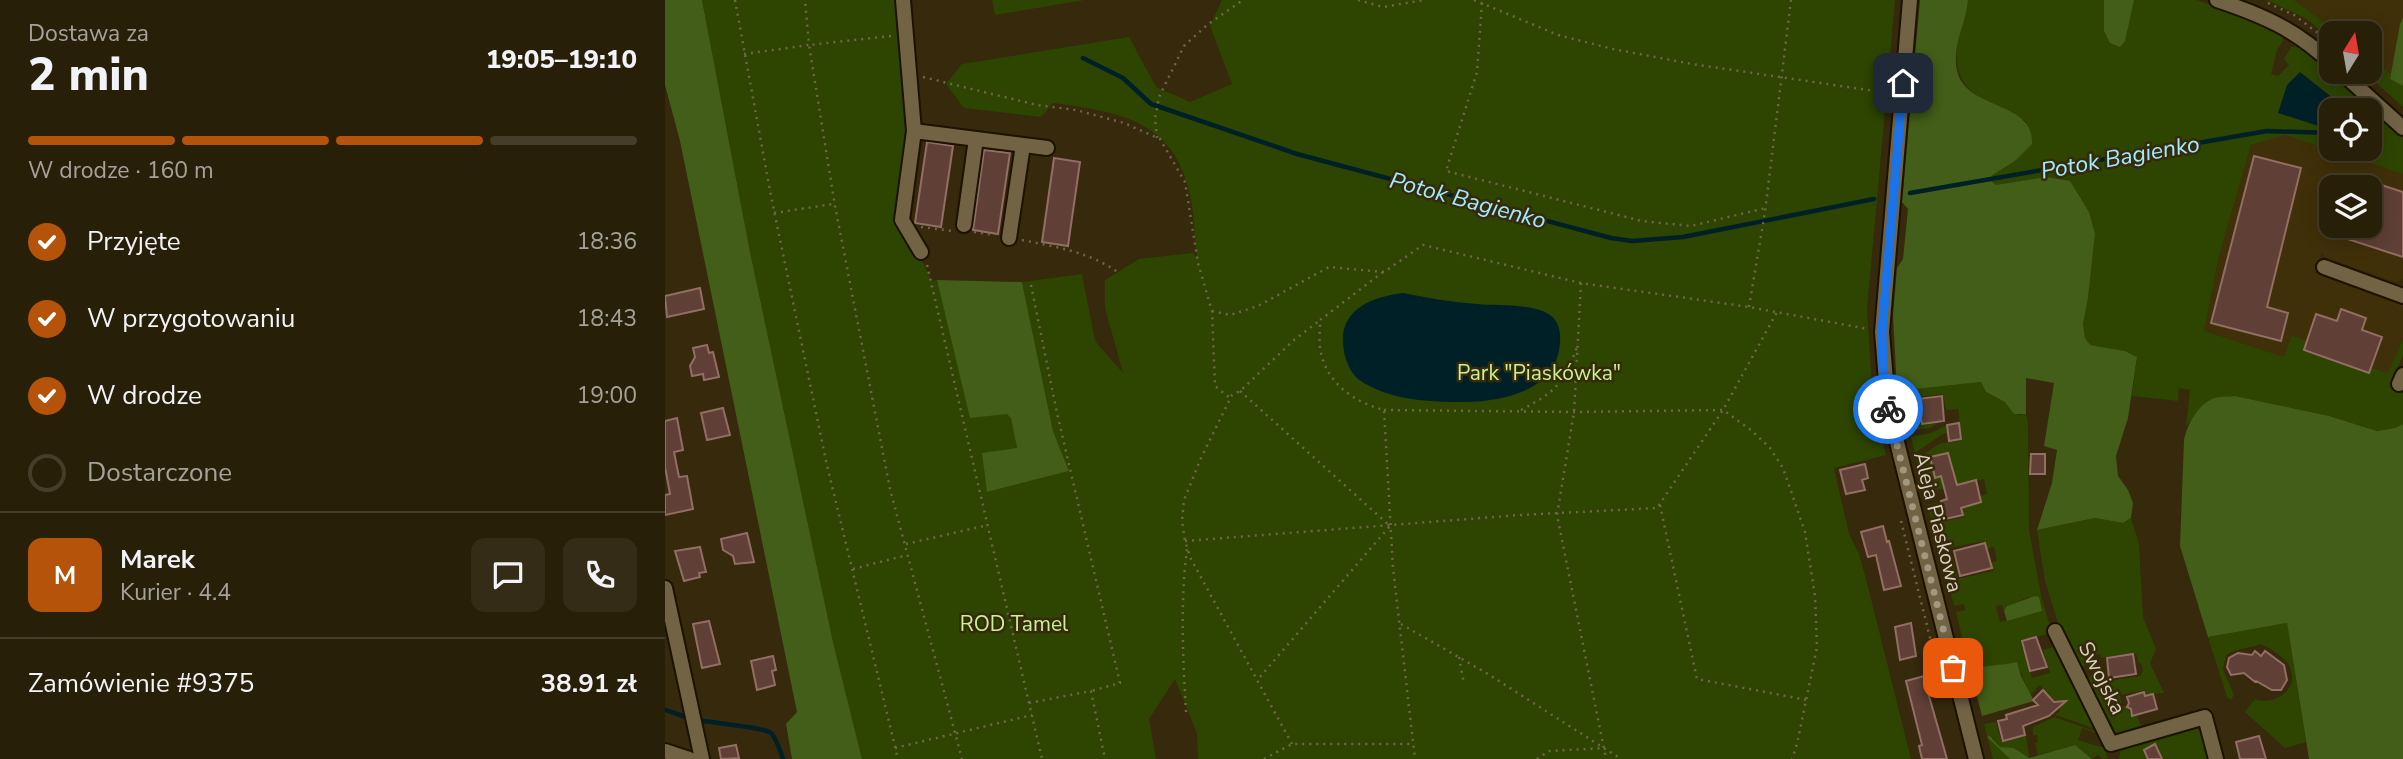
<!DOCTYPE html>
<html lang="pl">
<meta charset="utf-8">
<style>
body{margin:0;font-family:"Nunito Sans",sans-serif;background:#342c17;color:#f1f3f6;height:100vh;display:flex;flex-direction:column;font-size:26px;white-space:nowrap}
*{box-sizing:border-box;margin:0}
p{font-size:23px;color:#a5a29c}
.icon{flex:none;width:38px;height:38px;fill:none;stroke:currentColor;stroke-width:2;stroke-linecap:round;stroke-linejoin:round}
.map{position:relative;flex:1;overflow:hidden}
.details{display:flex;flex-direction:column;background:#281f09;width:665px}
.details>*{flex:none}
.needle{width:46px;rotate:11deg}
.fabs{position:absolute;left:1654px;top:21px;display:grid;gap:14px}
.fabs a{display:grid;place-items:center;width:63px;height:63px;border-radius:14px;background:#281f09;box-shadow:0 4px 18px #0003,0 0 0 2px #443d2a;font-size:35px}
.pin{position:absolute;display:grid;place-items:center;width:60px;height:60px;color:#fff;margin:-30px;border-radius:14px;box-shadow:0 4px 10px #0006}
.courier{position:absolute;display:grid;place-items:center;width:70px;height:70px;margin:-35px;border:5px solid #1a73e8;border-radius:50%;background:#fff;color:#222;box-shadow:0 2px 9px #0007}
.overview em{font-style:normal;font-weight:800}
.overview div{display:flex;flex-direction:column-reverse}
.overview{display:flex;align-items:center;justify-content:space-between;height:119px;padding:0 28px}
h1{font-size:46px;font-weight:800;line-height:52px}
.bar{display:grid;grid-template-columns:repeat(4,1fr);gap:10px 7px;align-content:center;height:84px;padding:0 28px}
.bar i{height:9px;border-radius:5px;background:#443d2a}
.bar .on{background:#b45309}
.bar p{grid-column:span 4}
.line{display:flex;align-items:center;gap:18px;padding:0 28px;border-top:2px solid #443d2a}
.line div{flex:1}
.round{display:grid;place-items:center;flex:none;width:74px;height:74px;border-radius:14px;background:#342c17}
ol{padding:0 28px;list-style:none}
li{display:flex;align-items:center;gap:21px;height:77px}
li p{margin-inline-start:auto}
li .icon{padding:7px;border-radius:50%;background:#b45309;color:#fff;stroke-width:4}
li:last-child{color:#a5a29c}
li i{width:38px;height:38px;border:4px solid #443d2a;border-radius:50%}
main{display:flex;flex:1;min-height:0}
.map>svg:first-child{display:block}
.built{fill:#403009;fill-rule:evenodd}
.green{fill:#2d4501;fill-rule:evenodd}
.forest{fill:#425e18}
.water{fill:#002028}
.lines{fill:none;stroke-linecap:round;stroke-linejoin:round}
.stream{stroke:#002028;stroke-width:4.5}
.building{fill:#5f3f36;stroke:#926e64;stroke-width:2}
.minor-casing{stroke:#1c1200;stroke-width:18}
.path{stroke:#70654c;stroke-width:2.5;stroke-dasharray:2 5;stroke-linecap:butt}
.minor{stroke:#726345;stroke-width:14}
.done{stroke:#a19882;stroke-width:7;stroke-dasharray:0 12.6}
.route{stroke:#1a73e8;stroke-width:9}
.labels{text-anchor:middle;stroke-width:5;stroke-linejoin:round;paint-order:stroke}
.park-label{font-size:21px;fill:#c7f392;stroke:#36290c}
.street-label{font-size:21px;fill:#dbd3c2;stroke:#36290c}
.water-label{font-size:23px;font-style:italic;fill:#a0ecff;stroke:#36290c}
</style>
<main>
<section class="details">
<div class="overview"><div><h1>2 min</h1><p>Dostawa za</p></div><em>19:05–19:10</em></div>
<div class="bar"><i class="on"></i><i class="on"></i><i class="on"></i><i></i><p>W drodze · 160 m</p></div>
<ol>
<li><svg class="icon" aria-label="check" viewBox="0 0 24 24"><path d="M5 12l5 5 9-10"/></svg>Przyjęte<p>18:36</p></li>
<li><svg class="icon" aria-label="check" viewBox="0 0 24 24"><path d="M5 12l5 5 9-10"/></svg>W przygotowaniu<p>18:43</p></li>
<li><svg class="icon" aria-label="check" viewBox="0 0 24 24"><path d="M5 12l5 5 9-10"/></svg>W drodze<p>19:00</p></li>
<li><i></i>Dostarczone</li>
</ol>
<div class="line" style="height:126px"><b class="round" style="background:#b45309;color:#fff">M</b><div><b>Marek</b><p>Kurier · 4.4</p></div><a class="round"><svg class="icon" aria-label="chat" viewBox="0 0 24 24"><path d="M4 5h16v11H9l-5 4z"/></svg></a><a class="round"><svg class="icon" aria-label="phone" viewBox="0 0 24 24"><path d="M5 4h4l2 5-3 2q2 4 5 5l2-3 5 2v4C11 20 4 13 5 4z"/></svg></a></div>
<div class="line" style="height:91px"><div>Zamówienie #9375</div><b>38.91 zł</b></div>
</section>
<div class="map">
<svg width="1738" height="759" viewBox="0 0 1738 759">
<rect width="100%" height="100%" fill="#36290c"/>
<!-- built -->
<path class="built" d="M1629 0H1738V86L1705 58 1704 33H1673Z
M1620 135 1738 174V279L1731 282 1721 279 1660 257 1657 253 1649 274 1657 272 1738 301V339L1717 388 1539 332 1554 256 1586 145ZM1666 187H1704V226H1666Z"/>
<!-- green -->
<path class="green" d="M37 0H238L251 129 237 220 267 281 272 280 290 350 346 418 352 448 322 492 404 471 388 431 357 282 417 274 430 341 458 373 440 308V280L474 259 528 253 532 258C530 239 529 218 526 199 511 121 456 112 388 103L376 117 299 108 281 84 297 64 464 37 491 87 525 102 567 84 545 26 557 0H1230L1202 309 1208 403 1221 455 1169 468 1184 534 1194 554 1201 579 1246 759H533L532 733 510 679 484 719 491 759H197L168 642 85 252Z
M327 0H420L330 15Z
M1303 0H1532L1587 19 1616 32 1618 41 1612 50 1606 74 1613 76 1624 65 1619 59 1626 47 1637 46 1738 138V174L1620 135 1586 145 1554 256 1539 331 1619 357 1627 336 1642 341 1639 350 1704 373 1706 368 1723 373 1738 339V355L1725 385 1738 391V424L1731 428 1712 431 1664 416 1570 396 1531 413 1521 427 1525 390 1514 388 1513 401 1467 396 1472 357 1460 351 1424 345 1420 338 1418 324 1423 298 1430 234 1381 177 1331 186 1327 182 1326 176 1362 122C1321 98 1283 96 1293 37 1295 25 1302 13 1303 0ZM1666 110H1704V149H1666Z
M1602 0H1629L1673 33H1666V40L1642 19Z
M1705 58 1726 74 1725 79 1738 86V107L1699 72H1704Z
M1316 382 1321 392 1340 402 1353 415 1361 414 1363 422 1364 530 1376 595 1386 630 1384 634 1355 640 1367 678 1385 673 1378 650 1392 646 1431 729 1390 715 1395 711V703L1389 700 1375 685 1365 695 1352 663 1334 667H1308L1305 670 1291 612 1300 610 1299 604 1289 606 1277 559 1286 557 1293 579 1328 571 1326 563 1332 561 1329 547 1322 549 1319 541 1274 550 1262 505 1275 502 1280 521 1299 517 1297 507 1316 502 1315 496 1322 494 1319 479 1259 493 1251 459 1274 444 1297 440 1293 409 1281 410 1278 394 1251 397 1254 424 1271 423 1270 413 1278 420 1265 428 1244 431 1238 425 1232 391ZM1364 597 1376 611 1335 622 1331 606 1337 605 1339 611 1342 606Z
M1282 425 1283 433 1276 435 1250 453 1246 437 1266 433Z
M1430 518 1458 523 1466 518 1474 544 1478 617 1491 649 1485 663 1499 693 1481 694 1480 690 1455 695 1457 706H1461L1467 717 1472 716 1476 726 1456 732V734L1447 731 1421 680 1426 676 1436 692 1446 689 1444 681 1475 676 1478 671 1477 665 1473 662 1472 655 1468 653 1436 658 1435 654 1426 656 1425 659 1419 660 1421 666 1414 667 1393 623 1380 581 1372 530Z
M1622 623 1641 742 1620 748 1580 712 1590 699C1608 706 1633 691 1626 670 1622 658 1606 649 1596 644 1585 648 1572 648 1561 655L1558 669 1569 695 1566 700 1562 697 1543 637Z
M1389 717 1432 732 1433 734 1417 728 1413 740 1436 747 1438 746 1443 759H1438L1433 755 1427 759 1410 745 1373 755 1370 743 1373 742 1372 735H1368V727Z
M1331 722 1337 742 1361 736 1364 758 1349 748 1335 747 1328 738 1323 737 1345 759H1328L1319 724Z
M1530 727 1537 732 1545 759H1454L1456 748Z"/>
<!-- forest -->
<path class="forest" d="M0 0H37L85 252 168 642 197 759H127L121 724 132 712 15 141 0 85Z
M1255 0H1303C1301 25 1285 48 1293 74 1305 110 1370 102 1367 144L1351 160 1326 176 1327 182 1331 185 1381 177 1405 181 1424 212 1430 234 1423 298 1418 324 1420 338 1425 345 1460 351 1472 357 1463 418 1451 456 1453 476 1463 490 1468 503 1466 518 1458 523 1430 518 1372 530 1387 483 1392 450 1379 446 1389 383 1361 378V414H1349L1340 402 1321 392 1316 382 1232 391 1228 315 1232 268 1238 259 1243 209 1237 202Z
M1439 0H1469L1460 41 1455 47 1445 43 1439 31Z
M1738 18V86L1725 79 1735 24Z
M272 280 357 282 388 431 404 471 322 492 317 453 352 448 346 418 342 414 305 418Z
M1570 396 1664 416 1712 431 1730 428 1738 424V759H1644L1622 623 1543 637 1515 546 1519 440C1522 425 1532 406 1547 399 1553 396 1564 397 1570 396Z
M1370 596 1374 597 1377 611 1342 621 1339 611 1342 606Z
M1352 662 1356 676 1369 701 1317 716 1305 670C1311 666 1341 665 1352 662Z
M1325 736 1335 747 1349 748 1364 758 1410 745 1427 759H1345L1322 737Z"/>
<!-- water -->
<path class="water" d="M1635 72 1683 110H1666V130L1613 113 1622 85Z
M738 293C762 298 787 302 812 304 830 306 870 303 885 315 894 321 896 333 895 343 892 390 840 401 801 402 765 402 724 401 693 379 686 373 680 360 679 351 671 311 705 297 738 293Z"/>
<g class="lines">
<!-- stream -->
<path class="stream" d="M418 58 458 78 486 104 492 106 632 154 946 238 967 241 1018 237 1209 199
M1245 193 1602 131 1666 133
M0 710 24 718
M33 720C46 723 100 727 106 733 112 739 115 751 118 759"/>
</g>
<!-- building -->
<path class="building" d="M262 142 288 146 276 227 250 223Z
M319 150 345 153 333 234 308 230Z
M1589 156 1636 168 1602 307 1623 313 1616 341 1546 323Z
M389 158 415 162 403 246 377 242Z
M1704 181 1738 192V257L1673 236 1677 226H1704Z
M35 288 39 309 2 317 0 296Z
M1676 309 1701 318 1697 330 1717 337 1704 373 1639 350 1651 314 1672 321Z
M42 345 44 353 48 352 54 377 39 380 38 374 27 376 25 366 30 357 28 348Z
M1277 396 1279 421 1257 424 1252 399Z
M58 408 65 435 42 440 36 413Z
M12 418 18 450 9 452 14 477 22 476 28 509 0 515V495L5 494 0 467V421Z
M1294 423 1296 439 1284 441 1282 425Z
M1283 453 1292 485 1311 480 1316 502 1296 508 1298 515 1280 519 1276 501 1282 499 1276 476 1270 478 1265 457Z
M1366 454H1380V474H1365Z
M1200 464 1203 478 1197 480 1200 490 1181 494 1175 470Z
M1218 526 1222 542 1224 541 1236 586 1219 590 1211 555 1203 557 1196 532Z
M82 533 89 562 70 564 68 556 58 550 56 539Z
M1320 543 1327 568 1295 576 1289 551Z
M35 547 41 572 34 573 35 577 19 581 10 551Z
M44 621 55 664 37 668 28 624Z
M1246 623 1251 656 1235 660 1230 627Z
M1371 637 1382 667 1365 671 1357 641Z
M1590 651 1596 656 1600 651 1619 665 1622 680 1616 690H1607L1591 681 1590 682 1579 673 1566 675 1562 667 1564 658 1573 653 1587 655Z
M1468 654 1471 674 1444 678 1442 658Z
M108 656 111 670 107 671 110 685 92 690 86 661Z
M1263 675 1266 688 1262 689 1282 759H1257L1254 746 1257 745 1241 681Z
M1378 690 1389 702 1401 701 1384 716 1358 726 1360 735 1338 741 1333 721 1342 719 1341 715 1373 705 1368 700Z
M1479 692 1480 696 1488 694 1492 709 1467 716 1466 709 1462 707 1464 703 1462 697Z
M1594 736 1601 759H1575L1571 742Z
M1490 744 1497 759H1483L1479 750Z
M71 745 74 758 56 759 54 748Z"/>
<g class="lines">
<defs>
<path id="minor" d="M238 0 249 131 237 220 256 252
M1245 0 1217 332 1223 406 1311 759
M1552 0C1597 15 1630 29 1666 63
M1676 72 1738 128
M249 131 382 148
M299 225 311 139
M344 238 358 145
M1659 267 1738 296
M1734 384 1738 375
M0 588 37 759
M1390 631 1446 744 1540 717 1551 759
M0 751 24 759"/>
</defs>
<!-- minor casing -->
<use href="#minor" class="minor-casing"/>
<!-- path -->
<path class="path" d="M70 0 106 196 161 461 233 759
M693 0 718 7 759 0
M809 0 893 35 948 49 1027 64 1223 93
M817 3 812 72 781 171 977 221 1026 226 1101 208
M1603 3 1629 15 1657 36
M226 36 144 45 170 206 225 489 297 759
M79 54 144 45 140 0
M258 77 372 105 411 110 459 123 495 139 520 182 533 263 547 311 550 386 565 398
M492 138 490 119 494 97 519 46 542 25 578 0
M109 213 168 204
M256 227 288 231
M309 232 330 235
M357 240C391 247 425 252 454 273
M262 265 377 759
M718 272 655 320C655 329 654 339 655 348 660 382 688 402 719 410L728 568 750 759
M916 283 909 412 892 515 941 759
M366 285 392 413 455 683 426 691
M1084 307 1100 212 1126 0
M547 311 565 315 593 306 664 267 719 272 758 245 916 283 1084 307 1203 329
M575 391 725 526 594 678
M719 410 909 412 1058 410 1086 430 1105 448 1118 468 1140 532 1150 596 1152 647 1132 744 1127 759
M856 410C890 392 899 384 912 347
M995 505 1032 679 1142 700
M1236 521 1275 678
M520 541 855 515 992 508 1058 410 1112 312
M241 544 323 525
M188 569 242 555
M736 624 823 674 956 759
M794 657 799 684
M364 703 426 691 440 759
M521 712C518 658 515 604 522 549
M627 744 526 559 520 541 517 521 519 500 536 458 567 395 575 391 629 340 654 321
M230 748 367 715
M599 759 627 744H748
M872 759 884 751 940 748"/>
<!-- minor -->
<use href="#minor" class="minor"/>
</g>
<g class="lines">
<!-- done -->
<path class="done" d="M1223 409 1288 668"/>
<!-- route -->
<path class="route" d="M1223 409 1218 368 1217 332 1238 83"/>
</g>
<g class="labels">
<!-- park labels -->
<g class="park-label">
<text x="874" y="380">Park "Piaskówka"</text>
<text x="349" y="631">ROD Tamel</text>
</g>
<!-- street labels -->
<g class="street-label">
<text transform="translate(1273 522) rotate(76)" y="7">Aleja Piaskowa</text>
<text transform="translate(1437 678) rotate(63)" y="7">Swojska</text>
</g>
<!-- water labels -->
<g class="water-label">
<text transform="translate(1455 157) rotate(-10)" y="8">Potok Bagienko</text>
<text transform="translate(803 200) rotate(15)" y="8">Potok Bagienko</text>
</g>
</g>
</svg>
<div class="fabs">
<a><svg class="needle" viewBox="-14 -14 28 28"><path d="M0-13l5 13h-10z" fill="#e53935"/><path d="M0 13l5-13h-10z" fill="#a5a29c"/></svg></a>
<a><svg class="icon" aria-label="locate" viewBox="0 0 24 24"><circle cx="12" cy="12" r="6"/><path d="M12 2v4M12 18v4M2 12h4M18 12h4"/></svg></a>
<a><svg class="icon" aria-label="layers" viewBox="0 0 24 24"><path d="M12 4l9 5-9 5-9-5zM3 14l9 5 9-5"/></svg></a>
</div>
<div class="pin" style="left:1288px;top:668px;background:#ea580c"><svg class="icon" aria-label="bag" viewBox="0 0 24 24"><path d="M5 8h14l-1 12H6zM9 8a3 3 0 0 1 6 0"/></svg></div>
<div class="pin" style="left:1238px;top:83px;background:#1f2937"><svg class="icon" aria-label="home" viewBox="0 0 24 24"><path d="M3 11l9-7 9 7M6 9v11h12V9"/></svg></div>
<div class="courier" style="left:1223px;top:409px"><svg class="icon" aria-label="bike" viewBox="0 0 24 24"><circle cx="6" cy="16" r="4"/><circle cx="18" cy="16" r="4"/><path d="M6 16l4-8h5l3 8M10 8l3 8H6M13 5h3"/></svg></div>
</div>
</main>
